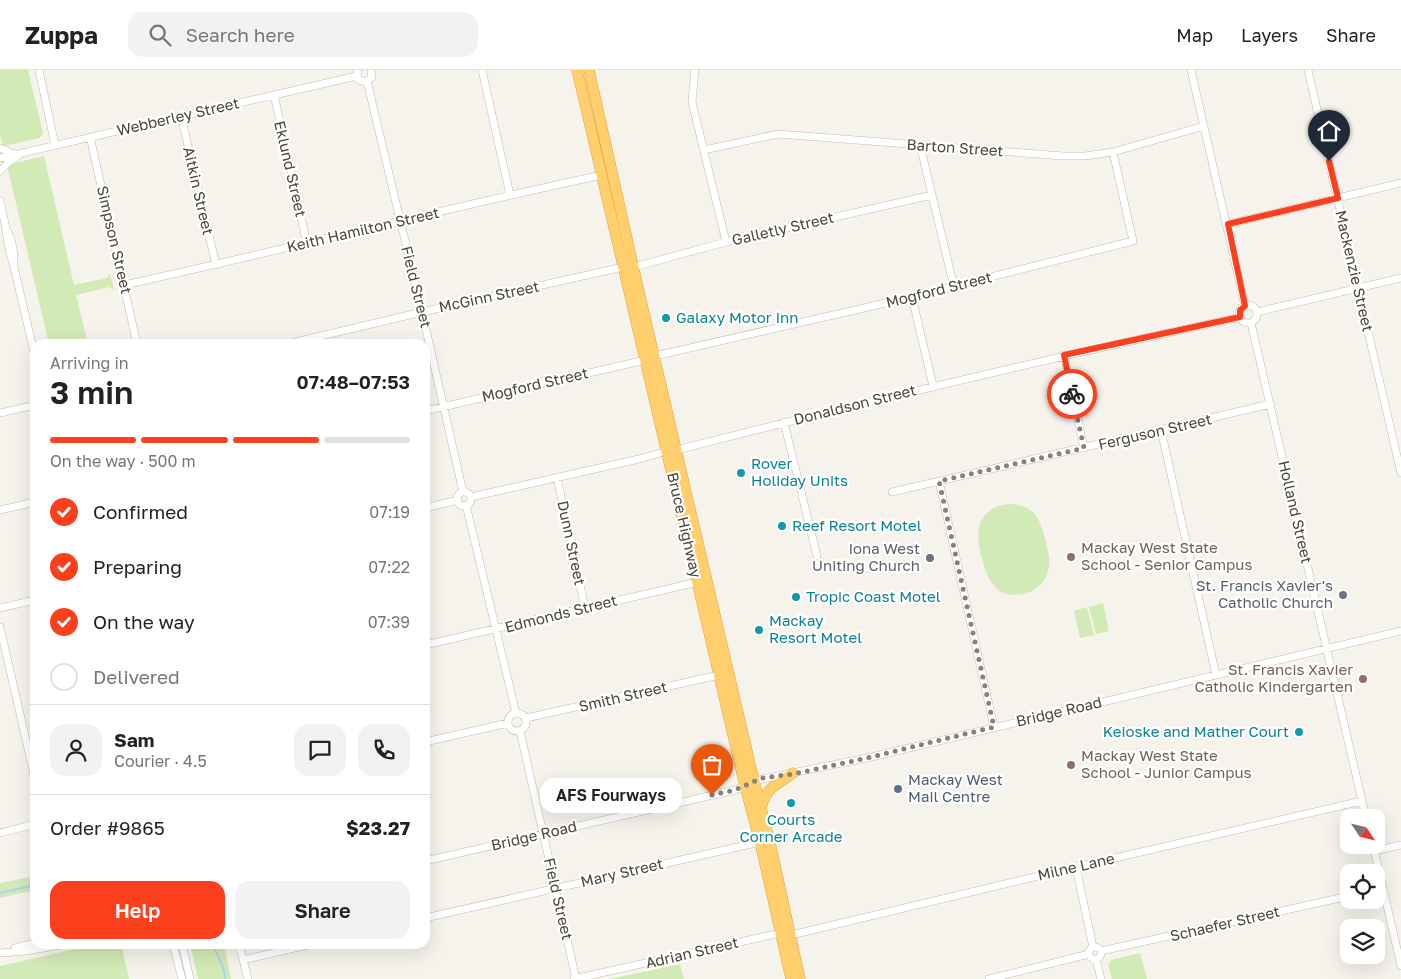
<!DOCTYPE html>
<meta charset="utf-8">
<style>
body{margin:0;font-family:"Golos Text",sans-serif;background:#f2f2f2;color:#222;height:100vh;display:flex;flex-direction:column;font-size:19px;white-space:nowrap}
*{box-sizing:border-box;margin:0}
p{font-size:16px;color:#767676}
.icon{flex:none;width:28px;height:28px;fill:none;stroke:currentColor;stroke-width:2;stroke-linecap:round;stroke-linejoin:round}
.map{position:relative;flex:1;overflow:hidden}
.side{position:absolute;left:30px;top:269px;width:400px;height:610px;display:flex;flex-direction:column;background:#fff;border-radius:15px;box-shadow:0 5px 20px #0002}
.side>*{flex:none}
.needle{width:32px;rotate:125deg}
.fabs{position:absolute;left:1340px;top:739px;display:grid;gap:10px}
.fabs a{display:grid;place-items:center;width:45px;height:45px;border-radius:10px;background:#fff;box-shadow:0 5px 20px #0002;font-size:25px}
.pin{position:absolute;display:grid;place-items:center;width:42px;height:42px;color:#fff;margin:-51px -21px;border-radius:50% 50% 50% 0;rotate:-45deg;box-shadow:0 0 5px #0007}
.pin .icon{rotate:45deg}
.courier{position:absolute;display:grid;place-items:center;width:50px;height:50px;margin:-25px;border:4px solid #fc3f1d;border-radius:50%;background:#fff;color:#222;box-shadow:0 1px 6px #0007}
.bubble{position:absolute;height:35px;border-radius:15px;background:#fff;box-shadow:0 5px 20px #0002;font-size:16px;font-weight:600;line-height:35px;text-align:center}
.head em{font-style:normal;font-weight:600}
.head div{display:flex;flex-direction:column-reverse}
.head{display:flex;align-items:center;justify-content:space-between;height:85px;padding:0 20px}
h1{font-size:32px;font-weight:600;line-height:38px}
.bar{display:grid;grid-template-columns:repeat(4,1fr);gap:8px 5px;align-content:center;height:60px;padding:0 20px}
.bar i{height:6px;border-radius:4px;background:#e0e0e0}
.bar .active{background:#fc3f1d}
.bar p{grid-column:span 4}
.line{display:flex;align-items:center;gap:12px;padding:0 20px;border-top:1px solid #e0e0e0}
.line div{flex:1}
.round{display:grid;place-items:center;flex:none;width:52px;height:52px;border-radius:15px;background:#f2f2f2}
ol{padding:0 20px;list-style:none}
li{display:flex;align-items:center;gap:15px;height:55px}
li p{margin-inline-start:auto}
li .icon{padding:5px;border-radius:50%;background:#fc3f1d;color:#fff;stroke-width:4}
li:last-child{color:#767676}
li i{width:28px;height:28px;border:2px solid #e0e0e0;border-radius:50%}
.cta{display:flex;gap:10px;margin-top:auto;padding:10px 20px}
.cta a{flex:1;height:58px;border-radius:15px;background:#fc3f1d;color:#fff;font-size:20px;font-weight:600;line-height:58px;text-align:center}
.cta a+a{background:#f2f2f2;color:#222}
header{display:flex;align-items:center;gap:30px;box-sizing:border-box;height:70px;padding:0 25px;background:#fff;border-bottom:1px solid #e0e0e0}
header strong{font-size:24px}
nav{display:flex;gap:28px;margin-inline-start:auto;font-size:18px}
.search{width:350px;height:45px;background:#f2f2f2;display:flex;align-items:center;gap:12px;box-sizing:border-box;padding:0 18px;border-radius:15px;color:#767676;font-size:19px}
.map>svg:first-child{display:block}
.green{fill:#d2eab5}
.lines{fill:none;stroke-linecap:round;stroke-linejoin:round}
.stream{stroke:#a9d4f2;stroke-width:2}
.minor-casing{stroke:#c2bbae;stroke-width:8}
.highway-casing{stroke:#e0a43c;stroke-width:11}
.minor{stroke:#fff;stroke-width:7}
.highway{stroke:#ffcf6e;stroke-width:10}
.done{stroke:#878178;stroke-width:5;stroke-dasharray:0 9}
.route{stroke:#fc3f1d;stroke-width:6}
.culture-dot{fill:#0f9aa8;stroke:#fff;stroke-width:2}
.education-dot{fill:#8d6e63;stroke:#fff;stroke-width:2}
.worship-dot{fill:#6b7280;stroke:#fff;stroke-width:2}
.service-dot{fill:#5c6f8a;stroke:#fff;stroke-width:2}
.labels{text-anchor:middle;stroke-width:4.5;stroke-linejoin:round;paint-order:stroke}
.street-label{font-size:15px;fill:#4b4439;stroke:#fff}
.culture-label{font-size:15px;fill:#0d838f;stroke:#fff;text-anchor:start}
.education-label{font-size:15px;fill:#785e54;stroke:#fff;text-anchor:start}
.worship-label{font-size:15px;fill:#5b616d;stroke:#fff;text-anchor:end}
.service-label{font-size:15px;fill:#4e5e75;stroke:#fff;text-anchor:start}
</style>
<header>
<strong>Zuppa</strong>
<div class="search"><svg class="icon" aria-label="search" viewBox="0 0 24 24"><circle cx="10" cy="10" r="6"/><path d="M15 15l6 6"/></svg>Search here</div>
<nav><a>Map</a><a>Layers</a><a>Share</a></nav>
</header>
<div class="map">
<svg width="1401" height="909" viewBox="0 0 1401 909">
<rect width="100%" height="100%" fill="#f6f3ec"/>
<!-- green -->
<path class="green" d="M0 0H28L43 63 40 68 3 76 0 65Z
M44 86 74 215 107 208 110 203 114 220 109 217 76 225 88 274H49L7 95Z
M1008 434C1035 434 1041 450 1046 473 1049 485 1052 495 1046 506 1042 516 1033 522 1023 524 997 529 988 511 982 489 975 463 975 439 1008 434Z
M1103 533 1109 561 1096 564 1089 537Z
M1087 537 1094 565 1080 568 1074 541Z
M35 806V820L0 828V813Z
M97 874H121L129 909H0V896Z
M190 874H224L231 909H198Z
M1140 883 1147 909H1112L1108 894 1111 890Z
M680 894 684 909H610Z"/>
<g class="lines">
<!-- stream -->
<path class="stream" d="M0 823 35 815
M213 874C216 886 226 896 225 909"/>
<defs>
<path id="minor" d="M39 0 55 75
M358 0 357 4 358 9C363 13 368 12 372 7L371 0
M482 0 510 125
M695 0 692 32 726 172
M1191 0 1245 236
M1308 0C1339 134 1369 269 1401 403
M367 11 422 242 463 422
M274 25 307 174
M181 46 216 195
M90 67 137 274
M920 75 954 217
M0 78 11 83 16 84
M704 80 778 64 1063 86H1085L1113 82 1204 56
M0 88 357 6
M0 101 9 92 18 86
M0 131C2 141 5 151 6 160 7 172 9 181 13 193L35 286
M1228 154 1401 113
M8 162C12 171 14 179 14 190
M124 215C284 180 442 139 602 105
M912 227 933 316
M1239 244a9 9 0 1 1 18 0a9 9 0 1 1-18 0Z
M1257 242 1401 208
M1251 253 1366 748
M287 274 422 242 623 197H634L726 172 932 125
M1064 285 1084 378
M655 286 912 227 1133 171 1113 82
M425 341 645 290
M0 343 35 335
M784 352 817 486
M1161 360 1216 605
M557 407 585 538
M939 411 994 657
M892 422 1271 334
M457 429a7 7 0 1 1 14 0a7 7 0 1 1-14 0Z
M471 427 639 389 667 381 677 380C864 332 1051 288 1240 247
M466 435 516 643
M425 438 458 430
M0 440 35 432
M0 538 35 530
M0 557 35 709
M425 575 698 512
M508 652a9 9 0 1 1 18 0a9 9 0 1 1-18 0Z
M526 648 719 605
M520 661 576 909
M425 672 508 653
M0 763 35 754
M1373 775 1401 896
M1374 781 1401 775
M425 791 735 720 762 709 867 688 1401 561
M1076 797 1093 877
M425 848 760 772
M791 865 1076 797 1362 731
M173 874 182 909
M182 874 190 909
M239 874 248 909
M1089 883a6 6 0 1 1 12 0a6 6 0 1 1-12 0Z
M15 878 35 873
M1101 881 1349 826
M0 883 26 881 67 874
M1096 889 1101 909
M243 890 312 874
M574 909 780 863
M989 909 1089 884"/>
<path id="highway" d="M577 0 745 716 760 772 791 909
M589 0 640 226 752 702 771 777 800 909
M761 738C767 715 777 716 793 703"/>
</defs>
<!-- minor casing -->
<use href="#minor" class="minor-casing"/>
<!-- highway casing -->
<use href="#highway" class="highway-casing"/>
<!-- minor -->
<use href="#minor" class="minor"/>
<!-- highway -->
<use href="#highway" class="highway"/>
</g>
<g class="lines">
<!-- done -->
<path class="done" d="M712 725 735 720 762 708 793 704 867 688 994 657 939 411 1084 378 1072 324"/>
<!-- route -->
<path class="route" d="M1072 324 1064 285 1240 247V240L1245 236 1228 154 1338 128 1329 91"/>
</g>
<!-- markers -->
<g class="culture-dot">
<circle cx="666" cy="248" r="5"/>
<circle cx="741" cy="403" r="5"/>
<circle cx="782" cy="456" r="5"/>
<circle cx="796" cy="527" r="5"/>
<circle cx="759" cy="560" r="5"/>
<circle cx="1299" cy="662" r="5"/>
<circle cx="791" cy="733" r="5"/>
</g>
<g class="education-dot">
<circle cx="1071" cy="487" r="5"/>
<circle cx="1363" cy="609" r="5"/>
<circle cx="1071" cy="695" r="5"/>
</g>
<g class="worship-dot">
<circle cx="930" cy="488" r="5"/>
<circle cx="1343" cy="525" r="5"/>
</g>
<circle class="service-dot" cx="898" cy="719" r="5"/>
<g class="labels">
<!-- street labels -->
<g class="street-label">
<text transform="translate(178 47) rotate(-13)" y="5">Webberley Street</text>
<text transform="translate(955 78) rotate(4)" y="5">Barton Street</text>
<text transform="translate(290 99) rotate(77)" y="5">Eklund Street</text>
<text transform="translate(198 121) rotate(77)" y="5">Aitkin Street</text>
<text transform="translate(783 159) rotate(-13)" y="5">Galletly Street</text>
<text transform="translate(363 160) rotate(-13)" y="5">Keith Hamilton Street</text>
<text transform="translate(114 170) rotate(77)" y="5">Simpson Street</text>
<text transform="translate(1354 201) rotate(77)" y="5">Mackenzie Street</text>
<text transform="translate(416 217) rotate(76)" y="5">Field Street</text>
<text transform="translate(939 220) rotate(-14)" y="5">Mogford Street</text>
<text transform="translate(489 227) rotate(-12)" y="5">McGinn Street</text>
<text transform="translate(535 315) rotate(-13)" y="5">Mogford Street</text>
<text transform="translate(855 335) rotate(-14)" y="5">Donaldson Street</text>
<text transform="translate(1155 362) rotate(-13)" y="5">Ferguson Street</text>
<text transform="translate(1295 442) rotate(77)" y="5">Holland Street</text>
<text transform="translate(684 455) rotate(77)" y="5">Bruce Highway</text>
<text transform="translate(571 473) rotate(78)" y="5">Dunn Street</text>
<text transform="translate(561 544) rotate(-14)" y="5">Edmonds Street</text>
<text transform="translate(623 627) rotate(-13)" y="5">Smith Street</text>
<text transform="translate(1059 642) rotate(-13)" y="5">Bridge Road</text>
<text transform="translate(534 766) rotate(-13)" y="5">Bridge Road</text>
<text transform="translate(1076 797) rotate(-13)" y="5">Milne Lane</text>
<text transform="translate(622 803) rotate(-13)" y="5">Mary Street</text>
<text transform="translate(558 829) rotate(77)" y="5">Field Street</text>
<text transform="translate(1225 854) rotate(-13)" y="5">Schaefer Street</text>
<text transform="translate(692 883) rotate(-13)" y="5">Adrian Street</text>
</g>
<!-- culture labels -->
<g class="culture-label">
<text x="676" y="253">Galaxy Motor Inn</text>
<text x="751" y="399">Rover<tspan x="751" dy="17">Holiday Units</tspan></text>
<text x="792" y="461">Reef Resort Motel</text>
<text x="806" y="532">Tropic Coast Motel</text>
<text x="769" y="556">Mackay<tspan x="769" dy="17">Resort Motel</tspan></text>
<text x="1289" y="667" text-anchor="end">Keioske and Mather Court</text>
<text x="791" y="755" text-anchor="middle">Courts<tspan x="791" dy="17">Corner Arcade</tspan></text>
</g>
<!-- education labels -->
<g class="education-label">
<text x="1081" y="483">Mackay West State<tspan x="1081" dy="17">School - Senior Campus</tspan></text>
<text x="1353" y="605" text-anchor="end">St. Francis Xavier<tspan x="1353" dy="17">Catholic Kindergarten</tspan></text>
<text x="1081" y="691">Mackay West State<tspan x="1081" dy="17">School - Junior Campus</tspan></text>
</g>
<!-- worship labels -->
<g class="worship-label">
<text x="920" y="484">Iona West<tspan x="920" dy="17">Uniting Church</tspan></text>
<text x="1333" y="521">St. Francis Xavier's<tspan x="1333" dy="17">Catholic Church</tspan></text>
</g>
<!-- service labels -->
<g class="service-label">
<text x="908" y="715">Mackay West<tspan x="908" dy="17">Mail Centre</tspan></text>
</g>
</g>
</svg>
<div class="fabs">
<a><svg class="needle" viewBox="-14 -14 28 28"><path d="M0-13l5 13h-10z" fill="#e53935"/><path d="M0 13l5-13h-10z" fill="#767676"/></svg></a>
<a><svg class="icon" aria-label="locate" viewBox="0 0 24 24"><circle cx="12" cy="12" r="6"/><path d="M12 2v4M12 18v4M2 12h4M18 12h4"/></svg></a>
<a><svg class="icon" aria-label="layers" viewBox="0 0 24 24"><path d="M12 4l9 5-9 5-9-5zM3 14l9 5 9-5"/></svg></a>
</div>
<div class="pin" style="left:712px;top:725px;background:#ea580c"><svg class="icon" aria-label="bag" viewBox="0 0 24 24"><path d="M5 8h14l-1 12H6zM9 8a3 3 0 0 1 6 0"/></svg></div>
<div class="pin" style="left:1329px;top:91px;background:#1f2937"><svg class="icon" aria-label="home" viewBox="0 0 24 24"><path d="M3 11l9-7 9 7M6 9v11h12V9"/></svg></div>
<div class="courier" style="left:1072px;top:324px"><svg class="icon" aria-label="bike" viewBox="0 0 24 24"><circle cx="6" cy="16" r="4"/><circle cx="18" cy="16" r="4"/><path d="M6 16l4-8h5l3 8M10 8l3 8H6M13 5h3"/></svg></div>
<div class="bubble" style="left:540px;top:708px;width:142px">AFS Fourways</div>
<section class="side">
<div class="head"><div><h1>3 min</h1><p>Arriving in</p></div><em>07:48–07:53</em></div>
<div class="bar"><i class="active"></i><i class="active"></i><i class="active"></i><i></i><p>On the way · 500 m</p></div>
<ol>
<li><svg class="icon" aria-label="check" viewBox="0 0 24 24"><path d="M5 12l5 5 9-10"/></svg>Confirmed<p>07:19</p></li>
<li><svg class="icon" aria-label="check" viewBox="0 0 24 24"><path d="M5 12l5 5 9-10"/></svg>Preparing<p>07:22</p></li>
<li><svg class="icon" aria-label="check" viewBox="0 0 24 24"><path d="M5 12l5 5 9-10"/></svg>On the way<p>07:39</p></li>
<li><i></i>Delivered</li>
</ol>
<div class="line" style="height:90px"><a class="round"><svg class="icon" aria-label="person" viewBox="0 0 24 24"><circle cx="12" cy="8" r="4"/><path d="M4 21q1-7 8-7t8 7"/></svg></a><div><b>Sam</b><p>Courier · 4.5</p></div><a class="round"><svg class="icon" aria-label="chat" viewBox="0 0 24 24"><path d="M4 5h16v11H9l-5 4z"/></svg></a><a class="round"><svg class="icon" aria-label="phone" viewBox="0 0 24 24"><path d="M5 4h4l2 5-3 2q2 4 5 5l2-3 5 2v4C11 20 4 13 5 4z"/></svg></a></div>
<div class="line" style="height:65px"><div>Order #9865</div><b>$23.27</b></div>
<div class="cta"><a>Help</a><a>Share</a></div>
</section>
</div>
